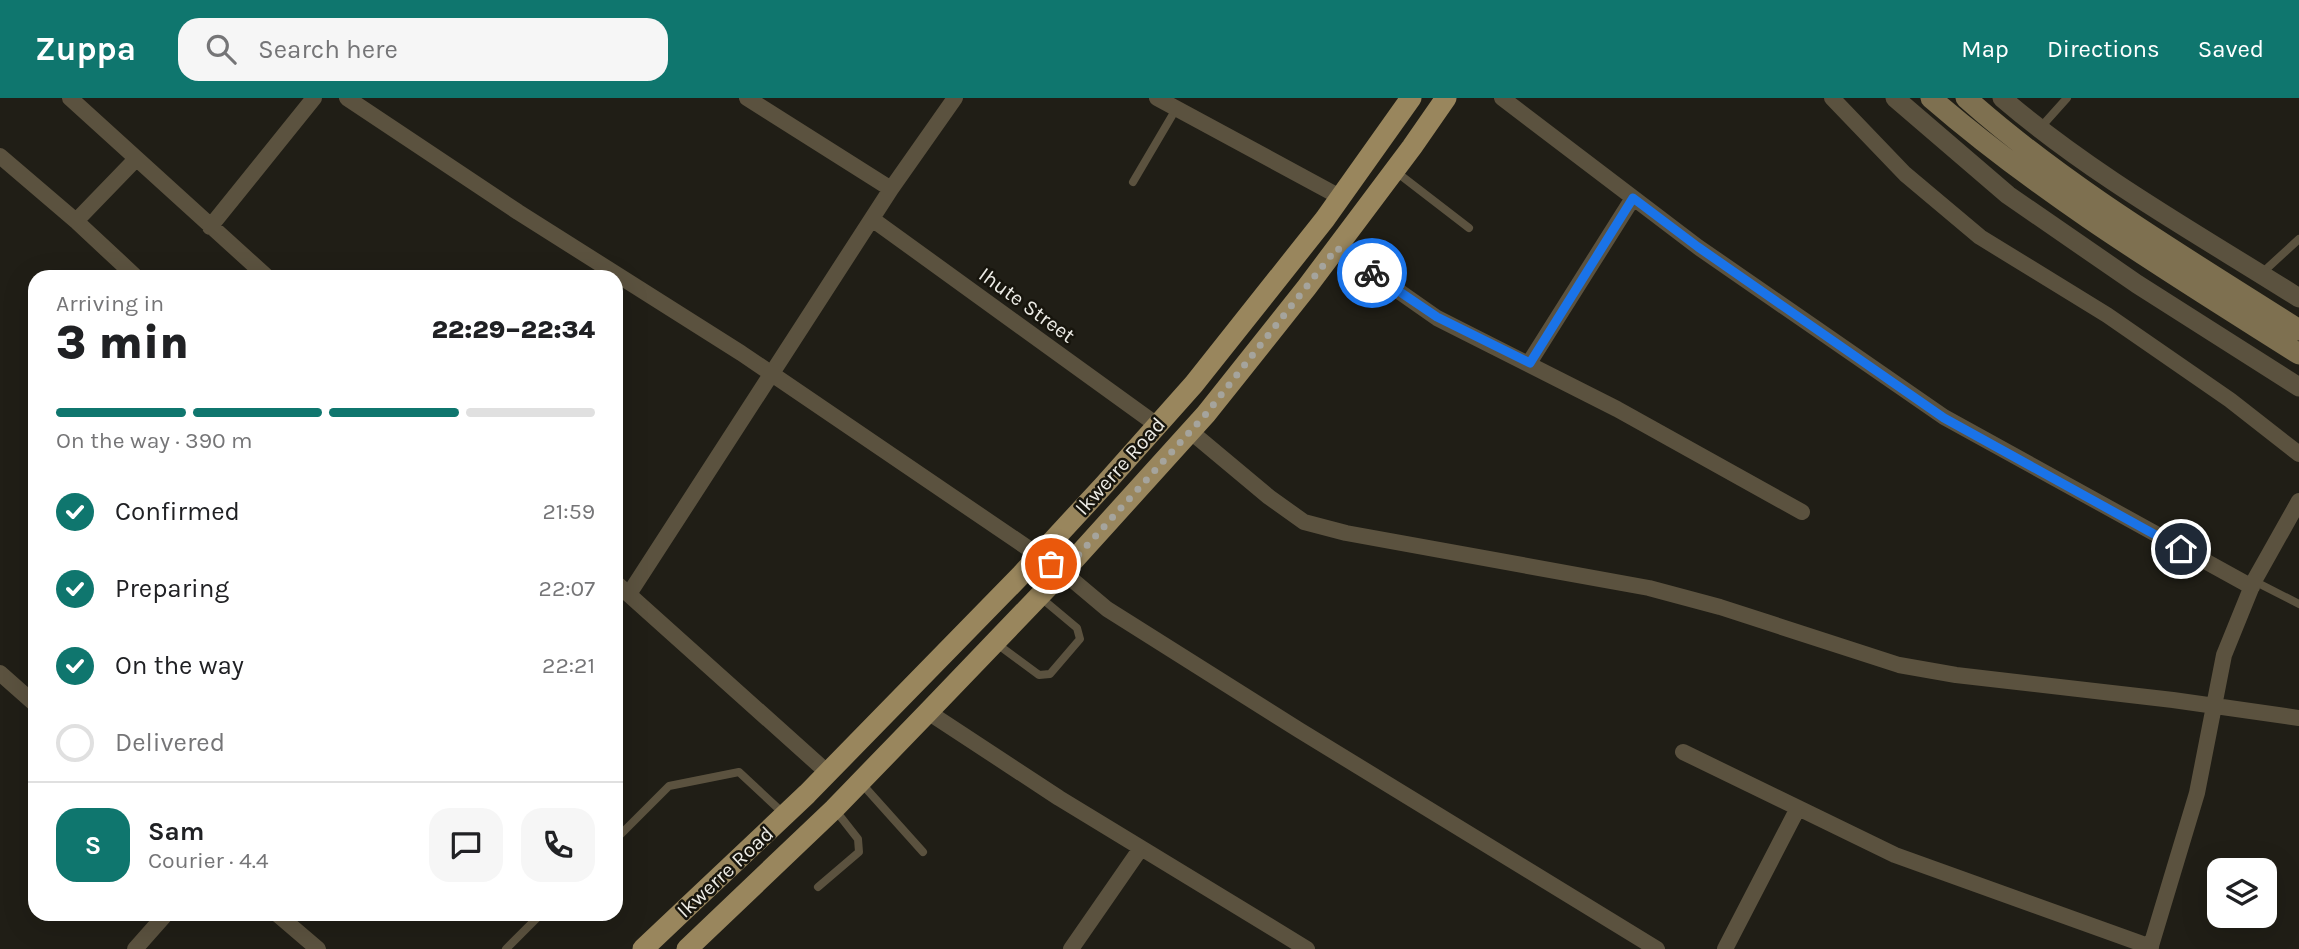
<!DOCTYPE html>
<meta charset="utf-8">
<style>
body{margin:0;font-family:Karla,sans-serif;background:#f6f6f6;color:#202124;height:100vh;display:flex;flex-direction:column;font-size:26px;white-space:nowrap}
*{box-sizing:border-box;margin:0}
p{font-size:23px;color:#757577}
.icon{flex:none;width:38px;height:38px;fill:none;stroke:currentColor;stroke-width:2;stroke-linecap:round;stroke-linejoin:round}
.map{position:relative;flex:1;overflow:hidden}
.sheet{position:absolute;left:28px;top:172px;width:595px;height:651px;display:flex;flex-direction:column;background:#fff;border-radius:21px;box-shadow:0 7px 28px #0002}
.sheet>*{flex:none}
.controls{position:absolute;left:2207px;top:760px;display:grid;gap:14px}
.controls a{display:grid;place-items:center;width:70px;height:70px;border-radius:14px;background:#fff;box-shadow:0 7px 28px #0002;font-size:35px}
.pin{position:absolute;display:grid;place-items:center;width:60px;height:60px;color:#fff;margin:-30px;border:4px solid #fff;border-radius:50%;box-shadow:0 2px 7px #0007}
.courier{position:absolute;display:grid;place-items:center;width:70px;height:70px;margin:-35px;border:5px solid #1a73e8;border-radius:50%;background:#fff;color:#222;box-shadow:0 2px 9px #0007}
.head em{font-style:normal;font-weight:800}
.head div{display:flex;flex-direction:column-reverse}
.head{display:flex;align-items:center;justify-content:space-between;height:119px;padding:0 28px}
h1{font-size:46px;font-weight:800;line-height:52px}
.bar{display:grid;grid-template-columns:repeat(4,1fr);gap:10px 7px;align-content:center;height:84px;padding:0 28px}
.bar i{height:9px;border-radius:5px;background:#e0e0e0}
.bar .on{background:#0f766e}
.bar p{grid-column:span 4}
.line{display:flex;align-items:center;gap:18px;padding:0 28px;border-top:2px solid #e0e0e0}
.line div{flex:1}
.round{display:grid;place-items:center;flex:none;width:74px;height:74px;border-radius:21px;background:#f6f6f6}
ol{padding:0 28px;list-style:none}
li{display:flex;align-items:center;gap:21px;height:77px}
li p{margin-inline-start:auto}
li .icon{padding:7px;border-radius:50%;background:#0f766e;color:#fff;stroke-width:4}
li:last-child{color:#757577}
li i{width:38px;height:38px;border:4px solid #e0e0e0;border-radius:50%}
header{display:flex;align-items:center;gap:42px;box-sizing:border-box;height:98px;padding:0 35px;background:#0f766e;color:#fff}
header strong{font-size:33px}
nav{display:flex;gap:38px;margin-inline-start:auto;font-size:24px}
.search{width:490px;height:63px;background:#f6f6f6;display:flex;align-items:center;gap:18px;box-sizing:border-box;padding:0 24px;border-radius:21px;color:#757577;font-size:26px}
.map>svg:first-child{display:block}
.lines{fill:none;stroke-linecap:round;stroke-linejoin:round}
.service{stroke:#5b523f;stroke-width:8}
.minor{stroke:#5b523f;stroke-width:16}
.tertiary{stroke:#5b523f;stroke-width:19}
.secondary{stroke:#7e7050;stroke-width:21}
.primary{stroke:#99865d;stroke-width:21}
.done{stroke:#a5a49d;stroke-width:7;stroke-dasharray:0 12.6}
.route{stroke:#1a73e8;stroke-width:9}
.labels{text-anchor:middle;stroke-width:5;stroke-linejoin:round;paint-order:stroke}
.street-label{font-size:21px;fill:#edece6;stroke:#17150d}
</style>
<header>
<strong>Zuppa</strong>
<div class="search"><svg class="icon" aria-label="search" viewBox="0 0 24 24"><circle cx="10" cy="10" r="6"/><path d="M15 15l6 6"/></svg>Search here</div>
<nav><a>Map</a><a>Directions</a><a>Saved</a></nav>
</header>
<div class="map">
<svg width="2299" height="851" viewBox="0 0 2299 851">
<rect width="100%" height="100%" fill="#201e16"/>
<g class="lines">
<!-- service -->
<path class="service" d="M2041 29 2067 0
M1395 73 1469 130
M1133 84 1176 11
M2262 175 2299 141
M2254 483 2299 506
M997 546 1039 577 1050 576 1080 541 1077 530 1040 499
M862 686 923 754
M616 741 669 688 739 674 783 715
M818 789 859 754 858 741 836 713
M506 851 541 816"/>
<!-- minor -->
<path class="minor" d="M70 0 266 178
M347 0 518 114 741 255 1063 474 1107 511 1299 632 1657 851
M747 0 891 91
M1157 0 1340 99
M1502 0 1698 149 1944 319 2252 489
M1832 0 1905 76 1980 139 2107 217 2230 302 2299 356
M0 58 76 123 135 178
M872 121 1157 327
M76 123 136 61
M210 129 314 0
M1337 150 1437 220 1617 311 1802 414
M1529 265 1633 100
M1190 333 1269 399 1304 424 1346 435 1649 490 1720 509 1899 567 1956 577 2173 602 2299 620
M616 485 828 675
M629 496 891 91 955 0
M0 575 35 606
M928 614 1059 700 1307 851
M1683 654 1895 757 2151 849
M277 816 318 851
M135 851 166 816
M1071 851 1141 750
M1725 851 1798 710
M2150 851 2197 695 2224 557 2254 483 2299 403"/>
<!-- tertiary -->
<path class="tertiary" d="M1895 0 2008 97 2137 186 2299 289
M2002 0C2093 78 2198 136 2299 200"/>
<!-- secondary -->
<path class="secondary" d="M1931 0C2044 98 2173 176 2299 256
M1966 0C2067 90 2185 159 2299 232"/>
<!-- primary -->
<path class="primary" d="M643 851 807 696 1022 476 1105 386 1194 286 1325 121 1411 0
M687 851 834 711 928 614 1073 463 1206 316 1307 189 1412 49 1446 0"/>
</g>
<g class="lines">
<!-- done -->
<path class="done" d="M1051 466 1063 474 1073 463 1206 316 1337 150 1372 175"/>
<!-- route -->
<path class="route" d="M1372 175 1437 219 1530 265 1633 100 1698 149 1944 320 2181 451"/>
</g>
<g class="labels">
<!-- street labels -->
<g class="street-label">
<text transform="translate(1027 207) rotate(36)" y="7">Ihute Street</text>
<text transform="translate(1120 368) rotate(-48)" y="7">Ikwerre Road</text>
<text transform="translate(725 774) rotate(-43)" y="7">Ikwerre Road</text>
</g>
</g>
</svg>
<div class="controls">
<a><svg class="icon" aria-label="layers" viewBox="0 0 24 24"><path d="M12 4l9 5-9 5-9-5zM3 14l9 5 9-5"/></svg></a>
</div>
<div class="pin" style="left:1051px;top:466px;background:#ea580c"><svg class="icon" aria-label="bag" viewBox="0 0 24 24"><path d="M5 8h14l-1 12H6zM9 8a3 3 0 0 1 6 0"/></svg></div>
<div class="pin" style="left:2181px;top:451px;background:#1f2937"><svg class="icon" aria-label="home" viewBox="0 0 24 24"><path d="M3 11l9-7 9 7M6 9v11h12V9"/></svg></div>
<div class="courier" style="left:1372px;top:175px"><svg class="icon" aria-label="bike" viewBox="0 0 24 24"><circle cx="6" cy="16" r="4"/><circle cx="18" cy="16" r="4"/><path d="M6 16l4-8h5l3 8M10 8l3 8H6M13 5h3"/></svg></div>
<section class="sheet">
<div class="head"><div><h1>3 min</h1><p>Arriving in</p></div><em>22:29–22:34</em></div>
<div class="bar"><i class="on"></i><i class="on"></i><i class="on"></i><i></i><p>On the way · 390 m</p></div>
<ol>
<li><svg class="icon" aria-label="check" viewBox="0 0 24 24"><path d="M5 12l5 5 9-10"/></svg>Confirmed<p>21:59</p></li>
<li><svg class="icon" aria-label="check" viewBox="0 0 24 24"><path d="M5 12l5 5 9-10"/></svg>Preparing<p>22:07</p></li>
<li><svg class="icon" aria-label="check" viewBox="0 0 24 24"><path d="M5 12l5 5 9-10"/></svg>On the way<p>22:21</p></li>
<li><i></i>Delivered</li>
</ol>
<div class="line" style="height:126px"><b class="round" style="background:#0f766e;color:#fff">S</b><div><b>Sam</b><p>Courier · 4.4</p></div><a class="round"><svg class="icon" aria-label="chat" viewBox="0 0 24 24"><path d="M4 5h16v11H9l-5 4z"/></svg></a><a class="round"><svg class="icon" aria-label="phone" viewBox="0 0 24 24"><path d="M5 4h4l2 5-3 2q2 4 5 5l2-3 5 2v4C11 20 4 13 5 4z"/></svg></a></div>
</section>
</div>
